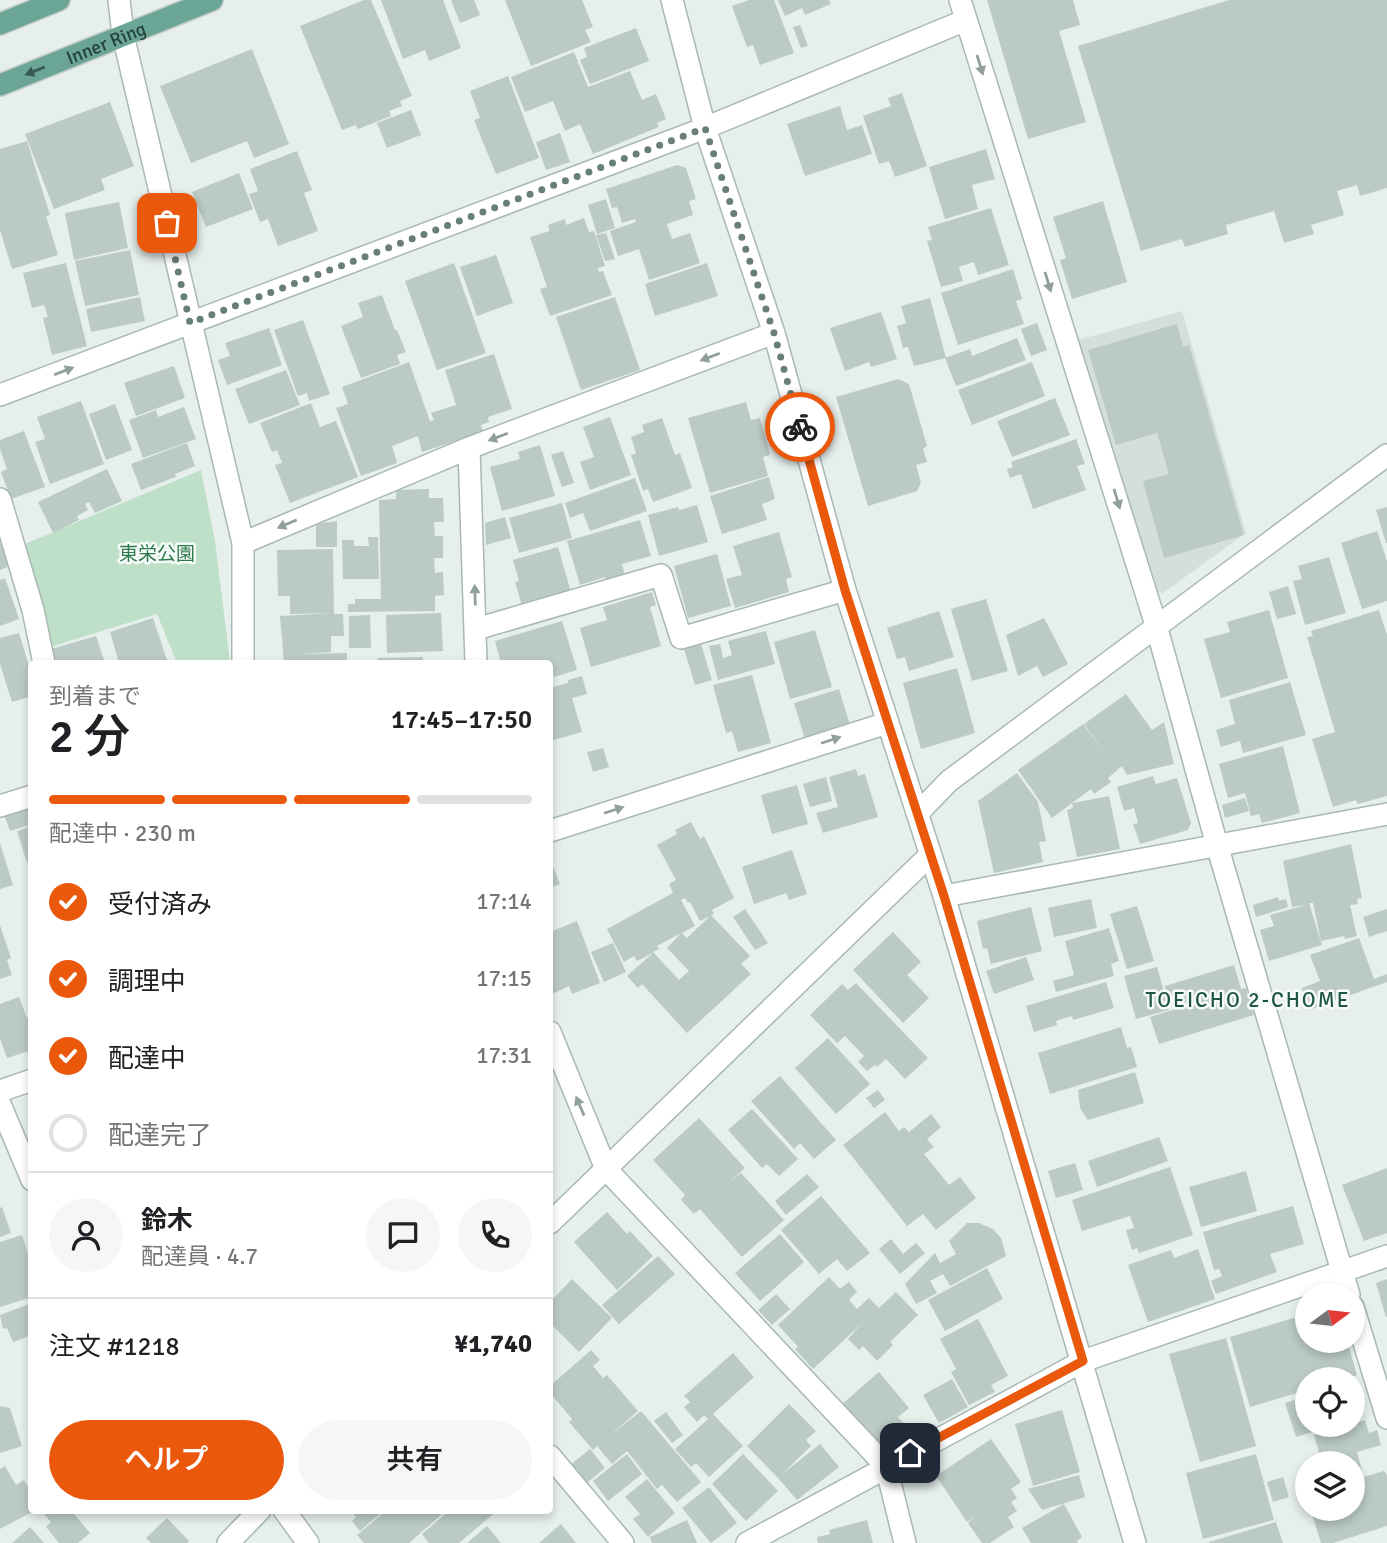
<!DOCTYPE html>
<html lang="ja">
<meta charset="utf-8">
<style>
body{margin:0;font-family:Signika,"Noto Sans JP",sans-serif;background:#f6f6f6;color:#202124;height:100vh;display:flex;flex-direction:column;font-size:26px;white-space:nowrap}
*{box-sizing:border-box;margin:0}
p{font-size:23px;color:#757577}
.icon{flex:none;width:38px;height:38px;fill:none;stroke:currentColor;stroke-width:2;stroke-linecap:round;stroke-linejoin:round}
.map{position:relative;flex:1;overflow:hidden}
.panel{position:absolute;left:28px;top:660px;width:525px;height:854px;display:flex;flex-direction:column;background:#fff;border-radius:7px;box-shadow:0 4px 10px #0003}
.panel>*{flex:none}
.needle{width:46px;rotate:75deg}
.fabs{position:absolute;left:1295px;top:1283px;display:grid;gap:14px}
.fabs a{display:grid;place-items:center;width:70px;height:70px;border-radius:50%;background:#fff;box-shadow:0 4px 10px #0003;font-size:35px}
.pin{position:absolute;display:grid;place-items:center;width:60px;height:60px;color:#fff;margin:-30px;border-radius:14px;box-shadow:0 4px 10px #0006}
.courier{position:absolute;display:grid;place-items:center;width:70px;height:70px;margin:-35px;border:5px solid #ea580c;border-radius:50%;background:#fff;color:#222;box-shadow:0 2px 9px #0007}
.summary em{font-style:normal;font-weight:600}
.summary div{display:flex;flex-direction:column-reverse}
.summary{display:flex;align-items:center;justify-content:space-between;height:119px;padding:0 21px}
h1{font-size:46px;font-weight:600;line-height:52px}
.bar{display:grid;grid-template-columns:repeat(4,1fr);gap:10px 7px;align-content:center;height:84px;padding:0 21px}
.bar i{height:9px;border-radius:5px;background:#e0e0e0}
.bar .on{background:#ea580c}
.bar p{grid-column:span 4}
.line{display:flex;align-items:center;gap:18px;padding:0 21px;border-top:2px solid #e0e0e0}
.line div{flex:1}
.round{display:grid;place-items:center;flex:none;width:74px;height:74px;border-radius:37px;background:#f6f6f6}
ol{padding:0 21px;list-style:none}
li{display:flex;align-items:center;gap:21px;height:77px}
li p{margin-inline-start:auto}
li .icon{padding:7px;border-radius:50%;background:#ea580c;color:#fff;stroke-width:4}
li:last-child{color:#757577}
li i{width:38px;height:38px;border:4px solid #e0e0e0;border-radius:50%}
.cta{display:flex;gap:14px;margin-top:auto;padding:14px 21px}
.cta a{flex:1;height:80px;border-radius:42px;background:#ea580c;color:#fff;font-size:28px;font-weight:600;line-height:80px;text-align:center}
.cta a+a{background:#f6f6f6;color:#202124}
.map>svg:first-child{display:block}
.built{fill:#d4dfda}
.green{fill:#bfe0c8}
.building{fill:#bbcac4;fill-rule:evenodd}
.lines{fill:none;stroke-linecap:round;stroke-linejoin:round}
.minor-casing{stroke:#a8b8b2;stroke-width:24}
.major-casing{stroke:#c2cac8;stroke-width:24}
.minor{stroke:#fff;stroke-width:21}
.major{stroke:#6aa596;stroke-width:21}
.oneway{fill:#92a09c}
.oneway2{fill:#365b51}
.done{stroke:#687f78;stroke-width:7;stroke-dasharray:0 12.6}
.route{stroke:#ea580c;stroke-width:9}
.labels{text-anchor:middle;stroke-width:5;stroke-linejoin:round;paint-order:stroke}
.street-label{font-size:19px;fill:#24423a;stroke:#f7fbf9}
.park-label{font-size:19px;fill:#2d7a4b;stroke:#f7fbf9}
.neighbourhood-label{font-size:21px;letter-spacing:2px;fill:#1f5548;stroke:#f7fbf9}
</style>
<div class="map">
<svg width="1387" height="1543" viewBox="0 0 1387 1543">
<rect width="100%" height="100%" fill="#e6efeb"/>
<!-- built -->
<path class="built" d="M1182 311 1246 533 1163 593 1154 591 1078 340Z"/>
<!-- green -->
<path class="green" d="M201 470 215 541 230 663H177L157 614 53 646 25 544Z"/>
<!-- building -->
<path class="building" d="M364 0H371L412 96 400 101 402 106 389 111 391 116 358 129 356 125 342 130 300 26Z
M381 0H443L461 48 429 61 425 50 403 59Z
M451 0H474L480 15 460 23Z
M505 0H582L593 27 585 30 591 42 531 66Z
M749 0H774L794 53 760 65 753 45 747 47 732 6Z
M778 0H829L831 4 805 15 802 8 785 16Z
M987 0H1073L1080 25 1059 31 1086 122 1028 139Z
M1229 0H1387V188L1360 196 1357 185 1337 191 1344 215 1311 225 1314 234 1284 243 1274 211 1226 225 1228 234 1185 247 1182 239 1141 251 1078 46Z
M800 25 808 46 801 48 793 27Z
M636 28 649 61 590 84 580 60 587 57 584 48Z
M252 49 289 144 254 158 247 141 191 163 160 86Z
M574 52 588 87 630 71 642 100 656 94 666 119 657 123 659 127 593 154 580 124 565 131 553 101 525 112 511 77Z
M508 76 539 158 496 174 474 120 480 118 470 91Z
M902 93 927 166 895 177 889 161 879 164 863 116 891 106 888 98Z
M110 102 134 166 101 179 105 190 54 209 25 134Z
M840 106 847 130 862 125 872 154 805 176 787 124Z
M411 110 421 135 387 148 377 123Z
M560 133 570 162 546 170 536 142Z
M27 141 50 215 46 216 58 255 12 269 0 230V149Z
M986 149 995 179 972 185 978 209 945 219 929 167Z
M297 151 312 190 304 193 318 231 278 246 268 219 260 222 249 194 258 191 250 169Z
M677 165 686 168 696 199 689 201 693 215 667 224 672 239 690 233 700 263 649 280 639 249 618 256 610 231 636 222 635 219 622 223 617 207 612 208 606 189Z
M239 173 253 209 206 227 192 192Z
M606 199 615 228 597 234 588 205Z
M1103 201 1127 282 1072 299 1060 260 1066 258 1053 217Z
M119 202 128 248 74 260 65 213Z
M991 208 1009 265 978 275 974 262 959 267 963 281 941 287 927 241 932 240 928 227Z
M584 218 589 232 594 231 605 266 598 268 599 272 603 271 612 295 550 316 540 289 547 287 530 237 550 231 548 225 565 219 566 225Z
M606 233 615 259 605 261 596 235Z
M130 250 139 295 85 306 75 261Z
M496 255 513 303 477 316 460 267Z
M66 263 87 346 52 355 43 318 48 317 44 305 32 308 23 273Z
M454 263 486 353 437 370 405 281Z
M707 263 718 296 655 316 645 284Z
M1013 269 1022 299 1016 301 1024 324 958 345 941 293Z
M382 295 395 330H397L406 352 397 355 400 364 361 378 341 326 363 317 358 303Z
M140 297 145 321 91 332 86 309Z
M615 297 640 370 581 390 556 317Z
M930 298 946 358 914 366 908 347 903 348 897 326 906 323 901 306Z
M881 312 897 359 871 367 869 362 845 371 830 328Z
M303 320 330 394 309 401 307 393 298 396 274 330Z
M1037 323 1047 350 1031 356 1021 329Z
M1177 324 1183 347 1189 345 1244 535 1164 558 1143 481 1169 474 1157 433 1116 445 1088 350Z
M269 328 282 365 227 385 218 360 230 356 225 343Z
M1017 338 1026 360 956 386 945 358 970 349 972 356Z
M494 354 512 409 488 417 489 422 481 425 483 432 422 452 418 436 392 446 397 463 361 476 336 408 348 404 342 387 409 362 430 421 434 420 431 413 456 405 445 370Z
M1032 362 1045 396 972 425 958 390Z
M174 366 185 398 136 416 124 383Z
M286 370 300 405 249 424 235 389Z
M898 379 909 384 927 446 923 449 927 462 916 465 921 483 917 491 868 506 836 397Z
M1055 398 1070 435 1012 457 997 421Z
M81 401 104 464 50 484 35 442 45 439 37 417Z
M746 402 751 420 760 418 770 455 763 457 768 476 710 493 688 418Z
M311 403 320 427 336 421 358 477 290 503 275 465 282 463 277 450 272 452 260 423Z
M115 404 132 450 106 460 89 414Z
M184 407 196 439 143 458 129 420 156 410 158 417Z
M610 417 631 475 590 490 580 462 594 457 583 427Z
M662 418 675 455 680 453 692 488 653 502 648 489 643 491 631 455 636 453 631 437 644 432 642 425Z
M24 431 45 487 11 499 1 472 7 469 0 449V440Z
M1076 439 1085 464 1077 466 1086 490 1033 509 1021 474 1010 478 1007 469 1013 467 1011 462Z
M187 443 195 466 175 474 176 477 141 490 131 464Z
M540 445 555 496 502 511 490 467 520 459 518 452Z
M563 451 574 483 562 487 551 455Z
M107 469 122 501 95 513 89 502 85 504 88 510 77 516 79 520 53 533 38 502Z
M769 477 775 499 762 504 767 520 722 534 710 496Z
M635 478 647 511 590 531 583 513 570 518 565 503Z
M429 489V498H443L444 522H434L435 536H443V558H434L435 573 443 572 444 595 435 596V611L348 612V604H355V599H381L379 500 396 499V490Z
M562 503 572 538 519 553 509 518Z
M697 505 708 542 659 556 648 515 678 507 679 510Z
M1387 507V543H1386L1376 510Z
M505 517 511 538 486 545 485 523Z
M640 520 651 556 622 564 626 579 608 585 605 577 580 585 567 541Z
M337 521V547H316V524Z
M1377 531 1387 561V601L1362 609 1341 543Z
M779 532 792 577 786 579 789 592 735 608 726 579 742 575 733 546Z
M368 537H378L379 579H343L342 540H354V546H369Z
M0 542 10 566 0 570Z
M558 547 573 599 524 613 515 582 519 581 513 560Z
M333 549 334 614H343L344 636H331V652L297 654 347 653V663H284L280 616 332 613 290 614V596H278L277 550Z
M717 554 731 606 688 618 674 566Z
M1329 557 1346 613 1305 625 1293 581 1302 579 1298 566Z
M5 578 19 619 0 626V580Z
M1288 586 1296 614 1277 619 1269 592Z
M652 592 656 605 650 607 661 646 591 667 580 628 607 620 603 607Z
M986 599 1008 671 972 681 951 609Z
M1269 610 1288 678 1221 698 1204 639 1230 632 1227 622Z
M1379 610 1387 635V796L1358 804 1356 800 1333 807 1312 739 1335 732 1307 637 1313 636 1311 631Z
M939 611 954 657 909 671 905 657 897 659 887 628Z
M441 613 443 651 387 653 386 615Z
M370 615 371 648H349V616Z
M153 618 168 663H119L110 632Z
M1044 618 1068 664 1043 677 1037 666 1018 676 1006 635Z
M562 621 577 670 554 677 550 663H501L495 641Z
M815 630 832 687 790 699 774 642Z
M766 631 775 664 718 680 709 646 720 644 723 658 732 655 728 641Z
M19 633 32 676V696L12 702 0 664V638Z
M96 636 105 663H52L48 650Z
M701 644 712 680 695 685 684 649Z
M423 657V663H378V658Z
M957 668 975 733 921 749 903 683Z
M752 675 771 743 738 752 732 731 726 733 713 685Z
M582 676 587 694 572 698 582 732 550 741V688L568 683V680Z
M1290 682 1306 735 1243 753 1240 741 1221 747 1216 730 1235 724 1229 700Z
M839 689 850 725 805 739 794 703Z
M1126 694 1152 730 1164 722 1174 764 1127 775 1122 766 1108 778 1111 782 1094 794 1091 789 1072 803 1109 796 1120 849 1077 857 1067 810 1073 808 1072 803 1052 818 1018 770 1083 724 1108 757 1084 724Z
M1283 746 1300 813 1262 823 1259 814 1251 816 1245 793 1228 798 1219 764Z
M603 748 609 767 593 772 587 752Z
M856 769 858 776 865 774 878 817 823 833 816 813 838 807 829 777Z
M1017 773 1038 802 1046 841 1039 842 1043 862 994 873 978 801Z
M1153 776 1156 784 1177 778 1191 823 1188 830 1140 844 1133 824 1138 823 1134 808 1124 811 1117 787Z
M826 777 832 801 810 807 803 784Z
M797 785 808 824 772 834 761 795Z
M1245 798 1249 811 1225 818 1222 805Z
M32 802V824L10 831 3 812Z
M691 822 700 839 704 836 734 898 712 910 714 914 700 921 690 902 688 903 685 898 681 900 695 926 682 933 687 938 711 915 750 956 741 964 751 974 687 1033 642 984 638 988 627 976 653 953 637 961 634 956 624 962 607 929 673 893 669 884 676 880 657 845 677 834 675 830ZM681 933 667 948 689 971 679 980 653 952 659 949 657 946Z
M32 826V861L27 863 17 831Z
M0 843 13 885 0 889Z
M1351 844 1362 898 1357 899 1358 904 1350 905 1357 936 1345 939 1344 936 1321 941 1313 903H1309L1322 945 1269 961 1260 930 1274 926 1270 915 1306 905 1292 907 1283 861Z
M792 850 807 894 789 900 786 893 754 904 742 867Z
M550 859 560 884 550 888Z
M1278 897 1279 901 1286 899 1288 907 1256 917 1253 905Z
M1091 899 1097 928 1054 937 1048 908Z
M1137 906 1154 961 1127 969 1110 914Z
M1031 907 1042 951 991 964 987 948 983 949 977 921Z
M745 909 768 943 755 950 733 917Z
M1387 909V931L1369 937 1363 917Z
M577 921 600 983 572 994 569 986 552 994 550 987V932Z
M0 925 11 958 7 960 12 975 0 979Z
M1109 928 1119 961 1111 964 1114 976 1056 992 1053 981 1074 975 1065 941Z
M893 932 921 962 907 975 929 998 903 1023 853 970Z
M1359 938 1374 979 1387 974V982L1309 1010 1302 988 1320 981 1310 955Z
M613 943 626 972 604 982 591 952Z
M1026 957 1034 980 994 994 986 971Z
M1234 965 1241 989 1246 988 1254 1015 1159 1044 1150 1017 1182 1007 1178 995 1168 998 1165 986Z
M1157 967 1169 1010 1136 1019 1124 976Z
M1106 982 1114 1008 1073 1020 1072 1016 1056 1021 1057 1025 1034 1032 1026 1006Z
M856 983 928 1058 905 1079 886 1059 877 1067 875 1065 867 1071 858 1062 864 1056 845 1036 837 1043 810 1015 842 984 848 990Z
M19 997 27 1018 32 1017V1050L7 1058 0 1038V1004Z
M1121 1027 1127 1048 1131 1047 1137 1067 1050 1094 1038 1053Z
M828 1038 870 1084 836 1114 795 1068Z
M1135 1072 1144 1103 1088 1120 1080 1108 1078 1090Z
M780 1076 836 1140 814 1159 800 1143 794 1149 751 1101Z
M878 1090 885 1100 874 1108 866 1098Z
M752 1109 798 1159 779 1176 767 1164 762 1168 728 1130Z
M885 1112 899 1131 904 1127 909 1132 931 1114 941 1127 927 1139 934 1147 924 1154 949 1185 960 1177 976 1198 936 1230 923 1214 907 1226 843 1145Z
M699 1118 745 1168 727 1184 741 1173 784 1220 742 1257 700 1209 694 1214 681 1200 685 1195 653 1160Z
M1159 1137 1168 1161 1097 1187 1088 1161Z
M1075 1163 1083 1190 1056 1198 1048 1171Z
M1170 1167 1193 1235 1139 1253 1137 1248 1132 1250 1126 1230 1134 1228 1130 1216 1082 1231 1072 1200Z
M1387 1168V1233L1364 1241 1342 1185Z
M1246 1171 1257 1211 1201 1227 1189 1187Z
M807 1174 819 1187 786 1215 775 1201Z
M821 1196 870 1253 847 1271 837 1259 819 1274 781 1230Z
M1293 1206 1304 1244 1270 1254 1277 1272 1216 1294 1211 1281 1222 1276 1219 1269 1214 1270 1203 1232Z
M2 1207 11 1233 0 1237V1208Z
M607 1212 627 1234 630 1231 653 1256 617 1290 574 1242Z
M967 1223H979L993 1229 1001 1238 1006 1256 950 1286 943 1274 930 1281 937 1293 916 1304 905 1284 935 1253 940 1263 956 1254 949 1241Z
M780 1234 804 1262 760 1301 735 1273Z
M22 1235 32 1266V1297L0 1307V1242Z
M891 1239 903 1254 916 1243 925 1253 900 1274 879 1249Z
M1198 1249 1215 1299 1148 1322 1128 1265 1171 1250 1174 1258Z
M658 1256 675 1274 619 1324 602 1305Z
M987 1268 1003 1299 945 1331 928 1300Z
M829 1277 840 1289 849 1282 857 1292 849 1300 857 1309 869 1298 879 1308 896 1292 918 1315 890 1342 893 1345 877 1361 863 1346 859 1350 848 1339 861 1324 813 1369 795 1349 798 1347 778 1325Z
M572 1279 612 1318 579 1352 550 1323V1302Z
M1387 1279V1317H1386L1376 1283Z
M776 1294 790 1309 772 1325 758 1310Z
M32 1303V1335L13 1342 7 1328 3 1329 0 1315Z
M1307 1314V1340H1347L1357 1375 1345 1379H1307V1390L1250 1407 1230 1337Z
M978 1319 1008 1376 991 1385 995 1392 969 1405 951 1372 956 1369 940 1339Z
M1226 1338 1256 1446 1200 1462 1169 1354Z
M591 1350 600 1360 593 1366 603 1378 607 1375 638 1411 608 1437 641 1411 701 1482 677 1502 662 1485 657 1489 627 1451 612 1464 597 1446 593 1450 569 1422 572 1419 550 1393V1386Z
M733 1353 754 1377 713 1414 743 1446 709 1477 696 1463 691 1467 675 1449 708 1419 704 1415 697 1422 684 1407 690 1402 684 1396Z
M879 1372 909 1408 898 1417 911 1431 887 1452 882 1446 879 1450 841 1405Z
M952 1379 968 1407 939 1423 923 1395Z
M1307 1396V1424L1335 1425 1296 1437 1285 1403Z
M789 1404 816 1431 806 1440 811 1446 781 1475 820 1444 839 1467 797 1500 778 1478 747 1446Z
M0 1406 10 1408 22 1446 0 1453Z
M1062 1410 1080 1472 1033 1486 1015 1424Z
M666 1412 683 1435 672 1443 654 1421Z
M1365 1420 1369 1433 1377 1430 1381 1445 1357 1452 1362 1470 1353 1473V1463H1322L1314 1435Z
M991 1439 1021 1482 1011 1489 1017 1498 1011 1502 1017 1511 1008 1517 1014 1527 990 1543H982L968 1523 974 1517 967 1522 936 1476Z
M590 1449 605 1468 584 1485 569 1466Z
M627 1454 642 1474 608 1501 593 1481Z
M743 1454 778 1491 746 1521 712 1484Z
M1256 1454 1274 1520 1203 1539 1186 1473Z
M5 1466 16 1485 24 1480 32 1493V1512L0 1529V1469Z
M1384 1471 1387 1475V1526L1333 1543H1321L1310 1508H1353V1480Z
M1079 1475 1085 1497 1042 1510 1028 1489Z
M1283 1477 1289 1497 1273 1502 1267 1482Z
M647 1479 675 1513 648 1537 633 1519 640 1514 625 1497Z
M709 1487 737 1523 711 1543 682 1508Z
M1064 1504 1082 1537 1077 1541 1078 1543H1031L1022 1528Z
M43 1510H71L90 1533 78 1543H59L46 1527 51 1522 42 1512Z
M350 1510H384L360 1531 352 1521 356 1517Z
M387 1510H426L428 1513 437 1510 441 1515 409 1543H364L357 1535Z
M450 1510H498L459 1543H429L422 1534Z
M167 1518 189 1541 187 1543H151L146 1538Z
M687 1520 697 1543H652L650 1537Z
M867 1520 873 1543H818L817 1537 830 1534 829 1530Z
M1276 1522 1283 1543H1209V1542Z
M561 1524 576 1543H539Z
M487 1526 501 1543H467Z
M30 1527 44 1543H12Z"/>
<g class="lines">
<defs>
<path id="minor" d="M119 0 123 35 243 543V663
M672 0 705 128 774 333 845 590 944 896 1135 1543
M960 0 1156 625 1217 845 1349 1295
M0 395 705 128 966 20
M469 448 476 663
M0 499 33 610 44 663
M243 543 469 448 774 333
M476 629 661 575 681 638 845 590
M0 806 32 796
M918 813 949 781 1387 455
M550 831 887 723
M944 896 1387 814
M550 1032 606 1169 886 1466 905 1543
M0 1091 32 1080
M0 1104 32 1180
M550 1223 930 855
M1353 1307 1387 1418
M550 1456 623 1543
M284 1510 308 1543
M228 1543 260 1510
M747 1543 1083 1361 1387 1256"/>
<g id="major">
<path d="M0 24 59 0"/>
<path id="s1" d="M0 85 212 0"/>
</g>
</defs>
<!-- minor casing -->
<use href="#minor" class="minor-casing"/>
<!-- major casing -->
<use href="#major" class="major-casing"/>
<!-- minor -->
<use href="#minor" class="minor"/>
<!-- major -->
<use href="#major" class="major"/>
</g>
<!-- one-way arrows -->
<defs><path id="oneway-solid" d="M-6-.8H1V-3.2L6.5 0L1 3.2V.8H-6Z" transform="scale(1.75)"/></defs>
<g class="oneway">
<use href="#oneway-solid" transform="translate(980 65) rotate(73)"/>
<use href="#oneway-solid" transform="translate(1048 282) rotate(73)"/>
<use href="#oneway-solid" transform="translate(710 357) rotate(159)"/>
<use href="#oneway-solid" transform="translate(64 371) rotate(-21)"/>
<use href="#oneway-solid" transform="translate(498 437) rotate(159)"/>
<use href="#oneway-solid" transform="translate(1117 499) rotate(73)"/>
<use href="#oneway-solid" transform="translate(287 524) rotate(157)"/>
<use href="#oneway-solid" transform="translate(475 595) rotate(-92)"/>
<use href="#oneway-solid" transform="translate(831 740) rotate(-18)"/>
<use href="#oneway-solid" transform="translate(614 810) rotate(-18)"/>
<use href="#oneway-solid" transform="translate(580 1106) rotate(-113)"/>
</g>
<use class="oneway2" href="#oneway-solid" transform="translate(35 71) rotate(158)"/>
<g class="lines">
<!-- done -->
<path class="done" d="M167 223 190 323 705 128 774 333 800 427"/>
<!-- route -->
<path class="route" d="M800 427 845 590 944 896 1083 1361 910 1453"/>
</g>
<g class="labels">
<!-- street labels -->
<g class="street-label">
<text dy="7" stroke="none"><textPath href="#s1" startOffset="114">Inner Ring</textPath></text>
</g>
<!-- park labels -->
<g class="park-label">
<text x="157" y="560">東栄公園</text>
</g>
<!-- neighbourhood labels -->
<g class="neighbourhood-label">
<text x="1248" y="1007">TOEICHO 2-CHOME</text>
</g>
</g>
</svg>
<div class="fabs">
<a><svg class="needle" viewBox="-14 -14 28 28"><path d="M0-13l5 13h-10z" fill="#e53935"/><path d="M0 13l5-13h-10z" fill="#757577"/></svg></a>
<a><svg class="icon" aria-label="locate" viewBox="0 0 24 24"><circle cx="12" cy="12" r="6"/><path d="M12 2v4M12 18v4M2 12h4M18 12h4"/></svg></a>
<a><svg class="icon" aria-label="layers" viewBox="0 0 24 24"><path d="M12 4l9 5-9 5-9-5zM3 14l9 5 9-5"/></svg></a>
</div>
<div class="pin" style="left:167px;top:223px;background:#ea580c"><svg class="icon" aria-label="bag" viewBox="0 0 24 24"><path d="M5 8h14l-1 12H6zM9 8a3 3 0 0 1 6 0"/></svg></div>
<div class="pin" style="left:910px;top:1453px;background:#1f2937"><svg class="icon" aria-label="home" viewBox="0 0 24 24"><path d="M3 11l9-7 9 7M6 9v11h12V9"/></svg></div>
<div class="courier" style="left:800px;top:427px"><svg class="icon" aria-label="bike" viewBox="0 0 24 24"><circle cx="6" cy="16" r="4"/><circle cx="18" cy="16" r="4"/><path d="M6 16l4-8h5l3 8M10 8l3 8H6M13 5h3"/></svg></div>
<section class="panel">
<div class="summary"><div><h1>2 分</h1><p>到着まで</p></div><em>17:45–17:50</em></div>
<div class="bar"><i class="on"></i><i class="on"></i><i class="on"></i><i></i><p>配達中 · 230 m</p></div>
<ol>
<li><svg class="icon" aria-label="check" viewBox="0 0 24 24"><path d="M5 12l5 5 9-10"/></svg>受付済み<p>17:14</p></li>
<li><svg class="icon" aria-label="check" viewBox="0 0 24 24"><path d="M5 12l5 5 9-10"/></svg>調理中<p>17:15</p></li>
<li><svg class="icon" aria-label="check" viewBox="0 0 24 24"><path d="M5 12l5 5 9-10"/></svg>配達中<p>17:31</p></li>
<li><i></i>配達完了</li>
</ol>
<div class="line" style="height:126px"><a class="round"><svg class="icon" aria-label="person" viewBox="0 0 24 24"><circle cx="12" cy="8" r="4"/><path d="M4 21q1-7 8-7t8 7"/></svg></a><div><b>鈴木</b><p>配達員 · 4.7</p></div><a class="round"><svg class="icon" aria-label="chat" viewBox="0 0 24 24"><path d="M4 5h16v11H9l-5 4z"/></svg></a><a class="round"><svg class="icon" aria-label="phone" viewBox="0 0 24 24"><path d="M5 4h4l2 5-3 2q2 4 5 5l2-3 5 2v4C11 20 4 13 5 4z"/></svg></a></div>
<div class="line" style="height:91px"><div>注文 #1218</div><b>¥1,740</b></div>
<div class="cta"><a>ヘルプ</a><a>共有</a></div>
</section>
</div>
